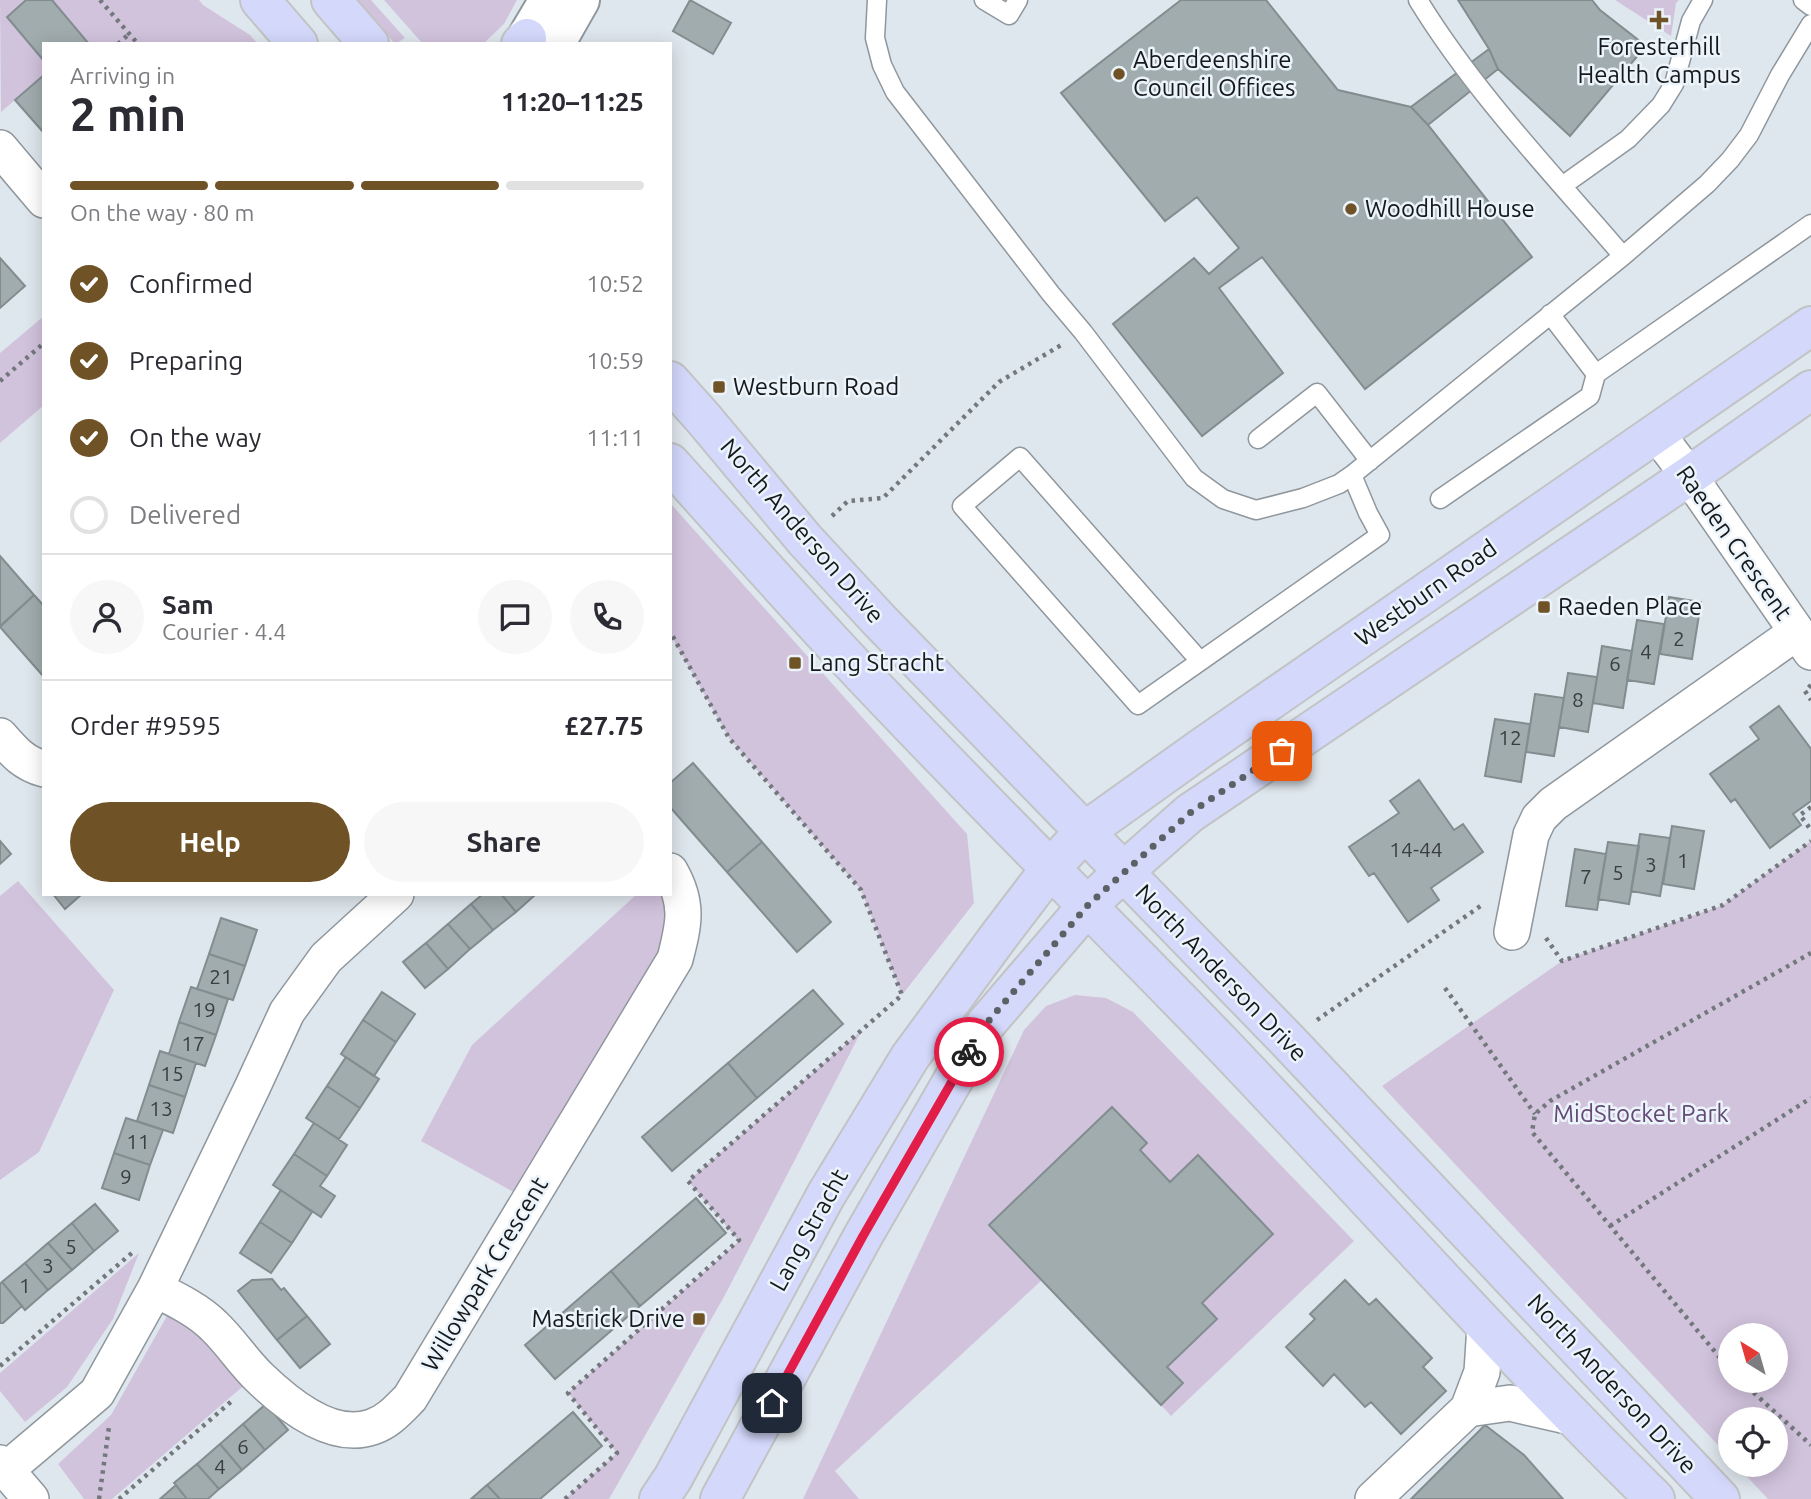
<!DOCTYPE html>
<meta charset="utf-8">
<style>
body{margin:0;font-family:Ubuntu,sans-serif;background:#f7f7f7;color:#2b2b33;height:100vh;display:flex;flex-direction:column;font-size:26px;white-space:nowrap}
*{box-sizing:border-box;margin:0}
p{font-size:23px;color:#7c7c81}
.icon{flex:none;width:38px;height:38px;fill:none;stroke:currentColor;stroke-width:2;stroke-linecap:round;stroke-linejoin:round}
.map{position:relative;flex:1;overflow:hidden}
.side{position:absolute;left:42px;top:42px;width:630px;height:854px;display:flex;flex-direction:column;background:#fff;border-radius:0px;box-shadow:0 4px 18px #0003}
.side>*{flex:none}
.needle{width:46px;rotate:323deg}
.buttons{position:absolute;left:1718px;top:1323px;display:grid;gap:14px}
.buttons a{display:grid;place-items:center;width:70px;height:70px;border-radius:50%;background:#fff;box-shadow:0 4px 18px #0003;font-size:35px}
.pin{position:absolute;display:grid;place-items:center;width:60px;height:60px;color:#fff;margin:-30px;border-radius:14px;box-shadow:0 4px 10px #0006}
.courier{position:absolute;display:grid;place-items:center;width:70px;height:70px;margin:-35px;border:5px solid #e11d48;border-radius:50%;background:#fff;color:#222;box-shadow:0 2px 9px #0007}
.head em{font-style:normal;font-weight:700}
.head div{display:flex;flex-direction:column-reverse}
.head{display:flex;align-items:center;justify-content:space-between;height:119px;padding:0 28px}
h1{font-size:46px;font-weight:700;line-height:52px}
.bar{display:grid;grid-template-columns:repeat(4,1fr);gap:10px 7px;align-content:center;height:84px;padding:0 28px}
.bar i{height:9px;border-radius:5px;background:#e1e1e2}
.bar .current{background:#6f5225}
.bar p{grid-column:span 4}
.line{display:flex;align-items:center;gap:18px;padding:0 28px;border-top:2px solid #e1e1e2}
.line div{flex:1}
.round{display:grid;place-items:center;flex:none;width:74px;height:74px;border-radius:37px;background:#f7f7f7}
ol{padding:0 28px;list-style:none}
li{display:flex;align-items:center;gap:21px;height:77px}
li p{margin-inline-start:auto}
li .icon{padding:7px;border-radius:50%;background:#6f5225;color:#fff;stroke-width:4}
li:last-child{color:#7c7c81}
li i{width:38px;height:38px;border:4px solid #e1e1e2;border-radius:50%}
.action{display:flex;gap:14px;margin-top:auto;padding:14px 28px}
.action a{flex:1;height:80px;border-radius:42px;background:#6f5225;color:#fff;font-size:28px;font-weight:700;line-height:80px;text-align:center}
.action a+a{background:#f7f7f7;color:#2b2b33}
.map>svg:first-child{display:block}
.green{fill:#d2c3dd;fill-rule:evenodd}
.building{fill:#a1acae;stroke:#828d8f;stroke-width:2}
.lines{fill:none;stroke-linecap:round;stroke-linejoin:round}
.service-casing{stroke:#8f979d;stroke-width:21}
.minor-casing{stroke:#8f979d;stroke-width:38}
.tertiary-casing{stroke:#8f979d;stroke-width:42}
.primary-casing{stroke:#c2c3c4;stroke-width:42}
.path{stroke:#73787d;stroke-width:4.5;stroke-dasharray:3.5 5;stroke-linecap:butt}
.service{stroke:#fff;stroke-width:18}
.minor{stroke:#fff;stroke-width:35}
.tertiary{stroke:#fff;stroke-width:38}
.primary{stroke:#d4d9fc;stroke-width:38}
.done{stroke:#5c6165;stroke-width:7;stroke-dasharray:0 12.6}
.route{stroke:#e11d48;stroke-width:9}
.poi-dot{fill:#6f5225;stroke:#ecf4fb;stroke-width:2.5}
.labels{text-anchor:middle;stroke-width:5;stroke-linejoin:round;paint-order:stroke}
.number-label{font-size:21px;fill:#393e40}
.poi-label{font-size:24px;fill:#16191b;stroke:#ecf4fb;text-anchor:start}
.street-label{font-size:24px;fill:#16191b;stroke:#ecf4fb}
.park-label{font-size:24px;fill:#644b75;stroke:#ecf4fb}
</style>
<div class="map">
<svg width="1811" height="1499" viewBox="0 0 1811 1499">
<rect width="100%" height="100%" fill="#dfe7ee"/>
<!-- green -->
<path class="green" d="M0 0H26L7 17 44 61V75L1 112Z
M52 0H199L203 5 250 35 258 44H89Z
M356 0H371L405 38 395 44Z
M384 0H517L504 24 483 44H423Z
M1615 0H1679L1676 3 1671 36Z
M44 316V405L0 443V353Z
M670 503 967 834 974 903 902 995 861 890 729 738 670 634Z
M1811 841V1499H1768L1736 1465H1776V1419H1731V1459L1382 1086 1562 961 1723 905ZM1731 1335H1776V1381H1731Z
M18 881 114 990 39 1152 0 1180V896Z
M637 894H663L669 912 667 945 519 1195 421 1141 472 1045Z
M1075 995 1106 998 1133 1012 1354 1241 1171 1416 1161 1405 1183 1383 1167 1367 1217 1319 1202 1303 1273 1234 1198 1156 1170 1182 1140 1150 1112 1107 989 1224 1042 1280 835 1471 859 1499H803L1024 1030 1046 1006Z
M862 1030 725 1295 609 1499H565L617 1453 568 1393 739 1241 688 1181Z
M139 1253 113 1319 67 1387 25 1422 0 1391V1373Z
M177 1313 248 1382 112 1499H84L58 1464 111 1415 168 1314Z"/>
<!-- building -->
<path class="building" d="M26 0H52L89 44H44V61L7 17Z
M690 0 731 23 713 54 673 31Z
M1181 0H1266L1338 90 1411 107 1428 125 1532 257 1365 389 1262 257 1219 288 1283 373 1202 436 1113 324 1194 258 1209 274 1239 248 1197 197 1165 221 1061 93Z
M1458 0H1592L1600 10 1646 46 1570 136 1498 69 1489 49Z
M1489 49 1498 69 1428 125 1411 107Z
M44 75V133L15 100Z
M0 258 25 286 0 308Z
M0 556 34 595 0 626Z
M34 595 44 606V677L0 627Z
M1669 597 1701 602 1692 659 1660 654Z
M1637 620 1664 624 1654 684 1627 680Z
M1602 646 1632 651 1623 708 1593 703Z
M1568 673 1597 677 1588 732 1559 727Z
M1535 694 1564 698 1554 756 1526 752Z
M1779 706 1811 749V801L1793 814 1801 825 1770 848 1735 799 1731 802 1710 774 1759 739 1750 727Z
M1495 719 1530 724 1521 782 1485 776Z
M693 763 762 842 727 872 670 807V783Z
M1419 780 1454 830 1463 824 1483 852 1431 888 1439 900 1408 922 1374 873 1369 876 1349 847 1399 813 1390 801Z
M1672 826 1704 831 1694 889 1663 884Z
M1640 834 1670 838 1660 896 1631 891Z
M0 841 11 854 0 864Z
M762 842 831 922 797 952 727 872Z
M1608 842 1639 846 1629 904 1598 899Z
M1575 849 1606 854 1597 910 1566 906Z
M53 894H82L65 909Z
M483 894H501L516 912 493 930 471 904Z
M501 894H536L516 912Z
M471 904 493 930 470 949 448 924Z
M221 918 257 930 245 966 209 954Z
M448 924 470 949 448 969 426 943Z
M426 943 448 969 425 988 403 962Z
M209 954 245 966 233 1000 197 989Z
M191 987 228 999 216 1035 179 1022Z
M813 990 843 1024 757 1098 728 1063Z
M382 992 415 1014 396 1042 363 1020Z
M363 1020 396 1042 374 1076 341 1054Z
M179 1022 216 1035 205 1066 169 1054Z
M160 1051 196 1063 185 1097 149 1085Z
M346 1057 379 1079 360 1108 327 1086Z
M728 1063 757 1098 672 1171 642 1137Z
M149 1085 185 1097 173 1133 137 1121Z
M327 1086 360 1108 339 1139 306 1118Z
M1112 1107 1147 1143 1140 1150 1170 1182 1198 1155 1273 1234 1202 1303 1217 1319 1167 1367 1183 1383 1161 1405 989 1225Z
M126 1118 163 1130 150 1165 114 1153Z
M314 1123 347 1145 327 1176 294 1154Z
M114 1153 150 1165 139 1200 102 1188Z
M294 1154 327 1176 320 1186 335 1196 321 1217 273 1185Z
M281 1190 312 1212 292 1243 260 1222Z
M696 1198 726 1233 640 1306 611 1271Z
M95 1204 118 1231 94 1251 72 1223Z
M260 1222 292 1243 271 1273 240 1253Z
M72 1223 94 1251 72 1270 48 1243Z
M48 1243 72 1270 48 1290 25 1263Z
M25 1263 48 1290 25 1310 2 1282Z
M611 1271 640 1306 555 1379 525 1345Z
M272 1279 281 1290 284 1288 307 1316 277 1340 238 1291 252 1280Z
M1345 1280 1369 1305 1376 1299 1432 1358 1423 1367 1446 1391 1401 1434 1371 1402 1365 1407 1334 1374 1323 1386 1286 1347 1315 1319 1310 1314Z
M2 1282 22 1306 3 1323H0V1284Z
M307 1316 330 1344 300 1368 277 1340Z
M266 1404 288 1430 265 1450 243 1424Z
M573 1412 602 1446 540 1499H500L487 1485Z
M243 1424 265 1450 242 1470 220 1444Z
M1485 1425 1524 1455 1563 1499H1411Z
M220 1444 242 1470 219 1489 197 1464Z
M197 1464 219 1489 208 1499H187L174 1483Z
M176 1485 187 1499H160Z
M487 1485 500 1499H471Z"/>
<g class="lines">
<defs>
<path id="service" d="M877 0 875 38 882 65 895 92 1051 294 1083 332 1194 478 1223 499 1256 510 1303 498 1339 484 1352 475 1623 256 1707 184 1730 160 1749 135 1780 75 1811 24
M984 0 1009 15 1018 0
M1418 0C1475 93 1552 173 1623 256
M1803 0 1811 6
M1562 186 1628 139 1661 105 1674 84 1691 21 1703 0
M1550 314 1596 374 1811 224
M1258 439 1317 393 1370 461
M1440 499 1590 396 1596 374
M1200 661 1020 457 962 506 1138 705 1380 535 1368 513 1352 475"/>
<path id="minor" d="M0 148 44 200
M1657 434 1689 476 1811 652
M0 736C14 752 23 763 44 769
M1512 932 1531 835 1539 818 1553 804 1797 632
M155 1289C175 1299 198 1310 214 1326 231 1342 243 1362 260 1378 287 1404 332 1441 372 1427 388 1422 399 1409 410 1398L675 959C684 924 689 904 670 871
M1468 1409 1510 1403 1571 1417
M0 1463 31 1499
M6 1470 97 1393 155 1289 252 1088 287 1012 326 958 396 894
M1373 1499 1468 1409 1482 1372 1485 1326"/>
<path id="tertiary" d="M523 44 549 0
M555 44 580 0"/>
<path id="primary" d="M260 0 298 44
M331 0 369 44
M521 44 527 38
M670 381 703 418 805 540 879 620 1288 1041 1720 1499
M670 463C728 527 785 592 844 655 968 788 1098 915 1224 1046 1368 1197 1506 1353 1655 1499
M659 1499 673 1478 826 1195 910 1057 999 936 1050 869 1084 832 1200 749 1811 326
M720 1499 863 1236 985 1025 1088 905 1123 872 1190 813 1689 476 1811 390"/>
</defs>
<!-- service casing -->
<use href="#service" class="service-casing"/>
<!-- minor casing -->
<use href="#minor" class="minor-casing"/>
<!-- tertiary casing -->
<use href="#tertiary" class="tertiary-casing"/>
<!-- primary casing -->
<use href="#primary" class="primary-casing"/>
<!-- path -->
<path class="path" d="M100 0 138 44
M118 44 129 34
M0 381 44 343
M832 516 848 501 883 498 999 382 1063 344
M1811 685 1805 691 1811 700
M1811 807 1800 815 1811 830
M1546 938 1562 961 1723 905 1811 841
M1445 988 1535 1114
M1317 1020 1482 905
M1610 1226 1811 1098
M0 1366 133 1252
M1731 1371 1532 1132 1535 1114 1550 1101 1811 953
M1741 1381 1811 1445
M99 1499 109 1427
M119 1499 233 1400
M565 1499 617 1453 568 1393 739 1240 688 1181 902 995 861 890 729 738 672 635"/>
<!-- service -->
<use href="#service" class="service"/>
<!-- minor -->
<use href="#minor" class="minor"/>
<!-- tertiary -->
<use href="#tertiary" class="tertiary"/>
<!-- primary -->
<use href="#primary" class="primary"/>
</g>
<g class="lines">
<!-- done -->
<path class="done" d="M969 1052 985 1025 1088 905 1190 813 1282 751"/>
<!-- route -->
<path class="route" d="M772 1403 863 1236 969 1052"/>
</g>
<!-- markers -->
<g class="poi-dot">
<path d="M1655.5 9.5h7v7h7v7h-7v7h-7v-7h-7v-7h7z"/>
<circle cx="1119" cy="74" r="7"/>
<circle cx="1351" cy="209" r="7"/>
<rect x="712" y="380" width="14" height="14" rx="3.5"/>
<rect x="1537" y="600" width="14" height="14" rx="3.5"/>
<rect x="788" y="656" width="14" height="14" rx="3.5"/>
<rect x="692" y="1312" width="14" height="14" rx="3.5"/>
</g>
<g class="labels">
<!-- number labels -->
<g class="number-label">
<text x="1679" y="646">2</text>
<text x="1646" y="659">4</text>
<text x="1615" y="671">6</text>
<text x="1578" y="707">8</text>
<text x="1510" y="745">12</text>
<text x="1416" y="857">14-44</text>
<text x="1683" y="868">1</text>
<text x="1651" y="872">3</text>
<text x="1618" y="880">5</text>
<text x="1586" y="884">7</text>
<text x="221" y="984">21</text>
<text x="204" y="1017">19</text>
<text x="193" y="1051">17</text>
<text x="172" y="1081">15</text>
<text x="161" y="1116">13</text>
<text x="138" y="1149">11</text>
<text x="126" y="1184">9</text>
<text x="71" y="1254">5</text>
<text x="48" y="1273">3</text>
<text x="25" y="1293">1</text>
<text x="243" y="1454">6</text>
<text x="220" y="1474">4</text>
</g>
<!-- poi labels -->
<g class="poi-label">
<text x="1659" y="55" text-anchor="middle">Foresterhill<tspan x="1659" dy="28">Health Campus</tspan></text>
<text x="1133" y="68">Aberdeenshire<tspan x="1133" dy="28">Council Offices</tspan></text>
<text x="1365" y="217">Woodhill House</text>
<text x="733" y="395">Westburn Road</text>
<text x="1558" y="615">Raeden Place</text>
<text x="809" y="671">Lang Stracht</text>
<text x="685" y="1327" text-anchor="end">Mastrick Drive</text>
</g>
<!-- street labels -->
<g class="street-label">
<text transform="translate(802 531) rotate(49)" y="8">North Anderson Drive</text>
<text transform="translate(1734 543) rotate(55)" y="8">Raeden Crescent</text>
<text transform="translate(1426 593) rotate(-35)" y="8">Westburn Road</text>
<text transform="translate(1221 973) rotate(46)" y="8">North Anderson Drive</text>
<text transform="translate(809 1230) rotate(-61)" y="8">Lang Stracht</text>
<text transform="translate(485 1274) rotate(-59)" y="8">Willowpark Crescent</text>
<text transform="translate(1612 1384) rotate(47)" y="8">North Anderson Drive</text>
</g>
<!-- park labels -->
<g class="park-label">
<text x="1641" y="1122">MidStocket Park</text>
</g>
</g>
</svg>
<div class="buttons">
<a><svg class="needle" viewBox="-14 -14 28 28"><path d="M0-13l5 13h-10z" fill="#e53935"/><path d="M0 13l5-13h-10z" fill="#7c7c81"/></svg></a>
<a><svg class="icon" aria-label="locate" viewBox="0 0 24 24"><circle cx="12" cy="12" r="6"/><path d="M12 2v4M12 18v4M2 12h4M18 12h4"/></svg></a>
</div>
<div class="pin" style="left:1282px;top:751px;background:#ea580c"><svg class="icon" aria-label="bag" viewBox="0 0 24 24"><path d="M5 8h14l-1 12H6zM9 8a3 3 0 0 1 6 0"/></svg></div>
<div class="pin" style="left:772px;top:1403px;background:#1f2937"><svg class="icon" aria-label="home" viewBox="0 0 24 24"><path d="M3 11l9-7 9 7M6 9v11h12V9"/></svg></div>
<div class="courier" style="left:969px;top:1052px"><svg class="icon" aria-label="bike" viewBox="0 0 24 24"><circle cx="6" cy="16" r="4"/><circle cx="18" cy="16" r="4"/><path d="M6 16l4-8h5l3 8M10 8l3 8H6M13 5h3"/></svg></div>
<section class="side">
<div class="head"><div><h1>2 min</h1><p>Arriving in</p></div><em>11:20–11:25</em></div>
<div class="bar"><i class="current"></i><i class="current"></i><i class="current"></i><i></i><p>On the way · 80 m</p></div>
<ol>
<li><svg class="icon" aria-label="check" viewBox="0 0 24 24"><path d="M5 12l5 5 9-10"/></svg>Confirmed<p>10:52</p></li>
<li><svg class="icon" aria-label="check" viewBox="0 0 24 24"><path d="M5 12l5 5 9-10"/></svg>Preparing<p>10:59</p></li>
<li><svg class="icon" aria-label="check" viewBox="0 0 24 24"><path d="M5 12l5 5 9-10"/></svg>On the way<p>11:11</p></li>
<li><i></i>Delivered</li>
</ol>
<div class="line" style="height:126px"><a class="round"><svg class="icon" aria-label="person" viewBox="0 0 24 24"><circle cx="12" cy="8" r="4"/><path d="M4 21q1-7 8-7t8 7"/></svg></a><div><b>Sam</b><p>Courier · 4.4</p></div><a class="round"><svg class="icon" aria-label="chat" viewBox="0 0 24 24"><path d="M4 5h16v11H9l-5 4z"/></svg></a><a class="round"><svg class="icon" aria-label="phone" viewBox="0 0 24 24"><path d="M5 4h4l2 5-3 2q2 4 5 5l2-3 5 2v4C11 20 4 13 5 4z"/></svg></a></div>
<div class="line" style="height:91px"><div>Order #9595</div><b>£27.75</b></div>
<div class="action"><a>Help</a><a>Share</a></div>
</section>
</div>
